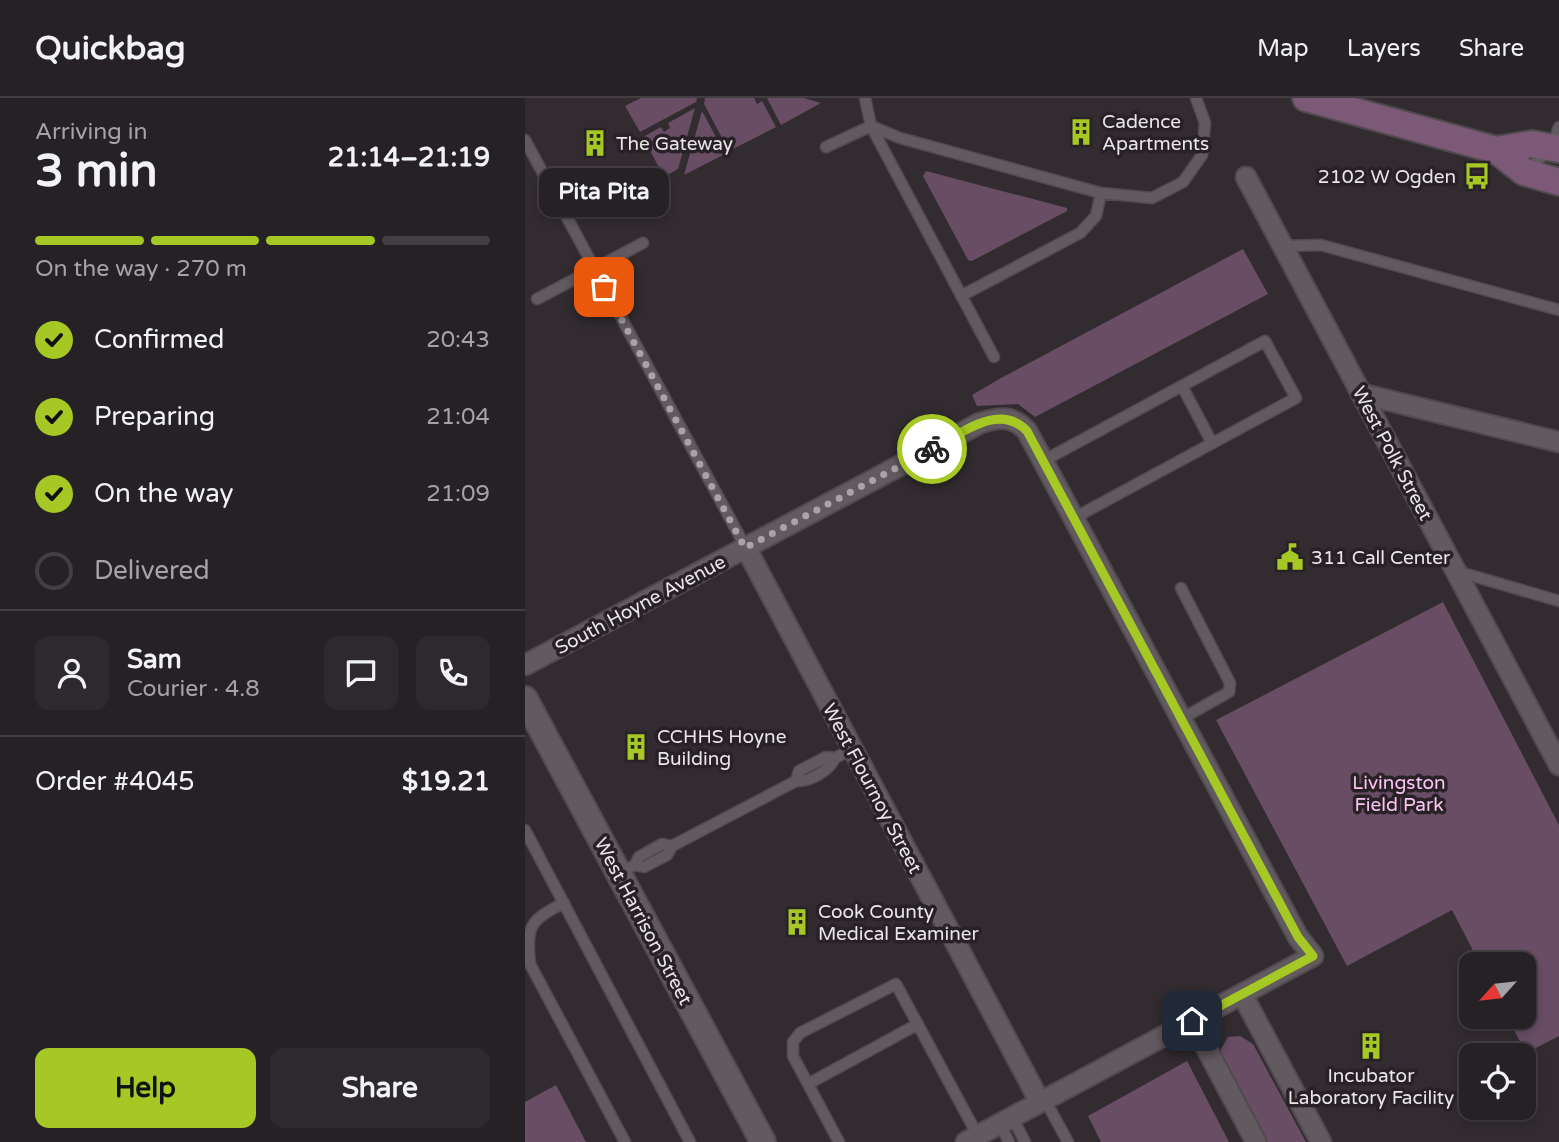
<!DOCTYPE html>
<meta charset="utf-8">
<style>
body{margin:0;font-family:"Varela Round",sans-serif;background:#2e292d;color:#f1f3f6;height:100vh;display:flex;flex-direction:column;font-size:26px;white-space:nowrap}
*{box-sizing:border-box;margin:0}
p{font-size:23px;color:#a4a3a7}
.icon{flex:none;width:38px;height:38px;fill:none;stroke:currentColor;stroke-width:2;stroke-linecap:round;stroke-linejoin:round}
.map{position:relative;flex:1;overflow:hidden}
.side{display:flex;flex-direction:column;background:#262125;width:525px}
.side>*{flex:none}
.needle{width:46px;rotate:243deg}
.buttons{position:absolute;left:934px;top:854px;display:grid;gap:14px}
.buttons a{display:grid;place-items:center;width:77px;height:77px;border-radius:14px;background:#262125;box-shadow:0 4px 10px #0003,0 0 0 2px #423e42;font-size:35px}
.pin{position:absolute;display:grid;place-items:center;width:60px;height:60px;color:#fff;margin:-30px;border-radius:14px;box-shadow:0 4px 10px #0006}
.courier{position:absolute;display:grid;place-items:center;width:70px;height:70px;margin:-35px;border:5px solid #a5c824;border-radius:50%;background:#fff;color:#222;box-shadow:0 2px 9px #0007}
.bubble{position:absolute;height:49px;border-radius:14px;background:#262125;box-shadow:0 4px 10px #0003,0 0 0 2px #423e42;font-size:23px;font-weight:700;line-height:49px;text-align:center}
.head em{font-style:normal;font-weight:700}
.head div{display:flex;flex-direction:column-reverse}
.head{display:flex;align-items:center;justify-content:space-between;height:119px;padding:0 35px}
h1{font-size:46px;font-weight:700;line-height:52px}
.bar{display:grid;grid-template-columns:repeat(4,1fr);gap:10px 7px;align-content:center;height:84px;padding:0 35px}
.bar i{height:9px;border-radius:5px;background:#423e42}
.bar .current{background:#a5c824}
.bar p{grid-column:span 4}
.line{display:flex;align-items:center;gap:18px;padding:0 35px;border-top:2px solid #423e42}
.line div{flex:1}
.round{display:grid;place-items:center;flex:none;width:74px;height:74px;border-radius:14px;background:#2e292d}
ol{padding:0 35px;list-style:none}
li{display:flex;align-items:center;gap:21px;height:77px}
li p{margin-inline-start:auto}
li .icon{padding:7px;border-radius:50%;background:#a5c824;color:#111;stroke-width:4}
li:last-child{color:#a4a3a7}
li i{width:38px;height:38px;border:4px solid #423e42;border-radius:50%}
.button{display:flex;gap:14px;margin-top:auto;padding:14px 35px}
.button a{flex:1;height:80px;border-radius:14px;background:#a5c824;color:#111;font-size:28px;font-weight:700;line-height:80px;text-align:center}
.button a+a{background:#2e292d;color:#f1f3f6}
header{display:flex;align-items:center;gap:42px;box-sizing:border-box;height:98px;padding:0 35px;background:#262125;border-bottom:2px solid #423e42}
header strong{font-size:33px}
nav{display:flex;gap:38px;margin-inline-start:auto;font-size:24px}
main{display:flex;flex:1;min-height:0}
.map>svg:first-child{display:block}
.green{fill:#684d64}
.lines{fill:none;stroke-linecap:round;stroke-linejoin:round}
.service-casing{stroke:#504a4f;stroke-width:13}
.minor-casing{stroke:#504a4f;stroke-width:23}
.tertiary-casing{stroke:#504a4f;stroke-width:28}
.secondary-casing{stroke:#504a4f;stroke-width:30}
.service{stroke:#615a5f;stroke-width:10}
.minor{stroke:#615a5f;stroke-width:19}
.tertiary{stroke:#615a5f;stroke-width:24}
.secondary{stroke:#7c5977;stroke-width:26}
.done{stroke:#a9a4a8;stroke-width:7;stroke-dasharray:0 12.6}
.route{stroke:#a5c824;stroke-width:9}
.labels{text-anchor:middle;stroke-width:7;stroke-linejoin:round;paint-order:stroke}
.poi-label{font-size:19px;fill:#e9e5e8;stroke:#282227;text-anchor:start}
.street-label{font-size:19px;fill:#e9e5e8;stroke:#282227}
.park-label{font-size:19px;fill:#fbc3f2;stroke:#282227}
</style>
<header>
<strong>Quickbag</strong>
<nav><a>Map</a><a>Layers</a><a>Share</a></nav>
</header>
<main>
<section class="side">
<div class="head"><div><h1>3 min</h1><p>Arriving in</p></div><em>21:14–21:19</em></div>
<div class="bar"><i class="current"></i><i class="current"></i><i class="current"></i><i></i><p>On the way · 270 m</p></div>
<ol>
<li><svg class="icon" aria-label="check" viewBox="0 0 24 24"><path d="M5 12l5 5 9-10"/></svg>Confirmed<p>20:43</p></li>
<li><svg class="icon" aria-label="check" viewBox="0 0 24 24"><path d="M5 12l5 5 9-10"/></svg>Preparing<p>21:04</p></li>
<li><svg class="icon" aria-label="check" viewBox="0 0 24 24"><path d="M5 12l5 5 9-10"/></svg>On the way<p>21:09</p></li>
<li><i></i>Delivered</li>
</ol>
<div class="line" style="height:126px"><a class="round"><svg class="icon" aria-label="person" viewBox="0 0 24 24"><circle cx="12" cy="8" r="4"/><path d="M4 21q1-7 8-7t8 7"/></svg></a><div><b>Sam</b><p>Courier · 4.8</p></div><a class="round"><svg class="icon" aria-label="chat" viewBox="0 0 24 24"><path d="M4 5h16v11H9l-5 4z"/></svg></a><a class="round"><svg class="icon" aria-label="phone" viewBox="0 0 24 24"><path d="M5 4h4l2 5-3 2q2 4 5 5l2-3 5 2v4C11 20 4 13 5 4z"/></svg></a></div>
<div class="line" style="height:91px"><div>Order #4045</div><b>$19.21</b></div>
<div class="button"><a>Help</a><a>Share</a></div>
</section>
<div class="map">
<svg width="1034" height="1044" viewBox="0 0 1034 1044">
<rect width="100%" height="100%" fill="#322c31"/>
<!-- green -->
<path class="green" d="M116 0H172L171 4 115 34 100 8Z
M180 0H229L232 6 237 3 251 29 204 53 179 6Z
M242 0H279L296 5 256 27Z
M170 10 153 71 139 79 118 39 136 29 139 34 145 30 143 25Z
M177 13 191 39 186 42 190 48 194 45 200 56 159 77Z
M401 73 542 110V113L447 163 443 162 398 78Z
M718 151 743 196 510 319 493 306 452 308 447 297 476 280Z
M918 504 1034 727V938L1001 955 982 919H999V866H955L927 812 822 868 691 622Z
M715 938 728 946 781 1044H739L695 961 696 951 703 939Z
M662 963 704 1044H576L563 1018Z
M31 987 61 1044H0V1004Z"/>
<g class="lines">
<defs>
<path id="service" d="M340 0 346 28 469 259
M346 28 375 40 576 95
M0 42 221 450
M301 49 346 28
M1002 72 1027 49 1034 29
M758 148 796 147 1034 212
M436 198 555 135 571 118 576 95 627 100 658 84 677 57 680 25 671 0
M12 201 118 145
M657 288 687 345
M518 363 740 243 771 300 549 420
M931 473 1034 503
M656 621 704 594 705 585 656 490
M271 683 274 673 301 659 310 660 327 651
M0 732 165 1044
M110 767 114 759 137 746 147 748
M94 776 110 767 119 769 142 757 147 748 271 683C285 684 304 673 310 660
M39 805C5 822 1 828 5 866L100 1044
M283 986 393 926
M520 1002 543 1044
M487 1019 500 1044
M475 1026 484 1044
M314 1044 268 958V944L275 935 371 886 453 1038"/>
<path id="minor" d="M721 79 1034 667
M837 296 1034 344
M221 450 515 1004
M0 567 455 325C475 319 487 317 502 333L773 839 788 858 441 1044
M717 896 796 1044
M667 923 731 1044"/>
<path id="tertiary" d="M0 601 238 1044"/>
<path id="secondary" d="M781 0 971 52 1007 46 1034 51
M971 52 999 74 1034 84"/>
</defs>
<!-- service casing -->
<use href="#service" class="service-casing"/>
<!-- minor casing -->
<use href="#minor" class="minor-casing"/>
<!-- tertiary casing -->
<use href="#tertiary" class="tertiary-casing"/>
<!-- secondary casing -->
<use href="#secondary" class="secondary-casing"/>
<!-- service -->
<use href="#service" class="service"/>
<!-- minor -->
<use href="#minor" class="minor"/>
<!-- tertiary -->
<use href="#tertiary" class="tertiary"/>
<!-- secondary -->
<use href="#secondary" class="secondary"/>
</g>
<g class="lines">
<!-- done -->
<path class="done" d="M79 189 220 450 407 351"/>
<!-- route -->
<path class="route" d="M407 351C437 335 474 304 502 333L773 839 788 858 667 923"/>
</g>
<!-- icons -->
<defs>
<symbol id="building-bare" viewBox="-9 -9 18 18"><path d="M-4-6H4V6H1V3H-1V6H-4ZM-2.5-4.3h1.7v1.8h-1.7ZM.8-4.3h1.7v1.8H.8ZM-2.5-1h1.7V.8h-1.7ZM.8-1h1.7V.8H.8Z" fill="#a5c824" stroke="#282227" stroke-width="2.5" paint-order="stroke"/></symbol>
<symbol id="bus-bare" viewBox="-9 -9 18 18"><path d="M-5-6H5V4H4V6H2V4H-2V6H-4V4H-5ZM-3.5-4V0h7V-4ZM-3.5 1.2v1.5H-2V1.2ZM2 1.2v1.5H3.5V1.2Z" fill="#a5c824" stroke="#282227" stroke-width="2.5" paint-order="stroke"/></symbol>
<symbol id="civic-bare" viewBox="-9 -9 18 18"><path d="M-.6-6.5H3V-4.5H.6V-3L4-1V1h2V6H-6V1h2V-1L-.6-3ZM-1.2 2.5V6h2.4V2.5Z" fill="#a5c824" stroke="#282227" stroke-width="2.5" paint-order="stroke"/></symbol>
</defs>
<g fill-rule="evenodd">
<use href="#building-bare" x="537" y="15" width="38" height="38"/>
<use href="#building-bare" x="51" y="26" width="38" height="38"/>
<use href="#bus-bare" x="933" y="59" width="38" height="38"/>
<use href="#civic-bare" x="746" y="440" width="38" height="38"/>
<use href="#building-bare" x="92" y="630" width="38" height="38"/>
<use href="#building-bare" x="253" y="805" width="38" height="38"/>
<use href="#building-bare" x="827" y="929" width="38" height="38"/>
</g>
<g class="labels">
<!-- poi labels -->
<g class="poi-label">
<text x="577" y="30">Cadence<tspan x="577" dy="22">Apartments</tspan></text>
<text x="91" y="52">The Gateway</text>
<text x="931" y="85" text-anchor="end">2102 W Ogden</text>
<text x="786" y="466">311 Call Center</text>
<text x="132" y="645">CCHHS Hoyne<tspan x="132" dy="22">Building</tspan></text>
<text x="293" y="820">Cook County<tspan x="293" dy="22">Medical Examiner</tspan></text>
<text x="846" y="984" text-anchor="middle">Incubator<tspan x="846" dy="22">Laboratory Facility</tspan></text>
</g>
<!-- street labels -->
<g class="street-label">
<text transform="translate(868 355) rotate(62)" y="7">West Polk Street</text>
<text transform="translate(115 506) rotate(-28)" y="7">South Hoyne Avenue</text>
<text transform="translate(348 690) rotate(62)" y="7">West Flournoy Street</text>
<text transform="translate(119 823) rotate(62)" y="7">West Harrison Street</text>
</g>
<!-- park labels -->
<g class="park-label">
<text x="874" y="691">Livingston<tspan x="874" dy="22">Field Park</tspan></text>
</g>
</g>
</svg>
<div class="buttons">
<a><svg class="needle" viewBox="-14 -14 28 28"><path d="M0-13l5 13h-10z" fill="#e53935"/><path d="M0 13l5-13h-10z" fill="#a4a3a7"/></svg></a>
<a><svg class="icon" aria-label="locate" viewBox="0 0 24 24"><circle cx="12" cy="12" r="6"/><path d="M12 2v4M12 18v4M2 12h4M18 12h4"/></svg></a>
</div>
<div class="pin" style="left:79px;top:189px;background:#ea580c"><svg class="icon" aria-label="bag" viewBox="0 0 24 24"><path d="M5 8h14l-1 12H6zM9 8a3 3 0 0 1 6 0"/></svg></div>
<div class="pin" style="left:667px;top:923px;background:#1f2937"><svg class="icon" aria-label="home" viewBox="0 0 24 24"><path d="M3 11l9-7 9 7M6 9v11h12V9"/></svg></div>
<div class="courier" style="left:407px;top:351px"><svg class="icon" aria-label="bike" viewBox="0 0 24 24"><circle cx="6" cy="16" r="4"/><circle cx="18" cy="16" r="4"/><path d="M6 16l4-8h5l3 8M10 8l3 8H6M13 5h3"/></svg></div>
<div class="bubble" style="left:14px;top:70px;width:130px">Pita Pita</div>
</div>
</main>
